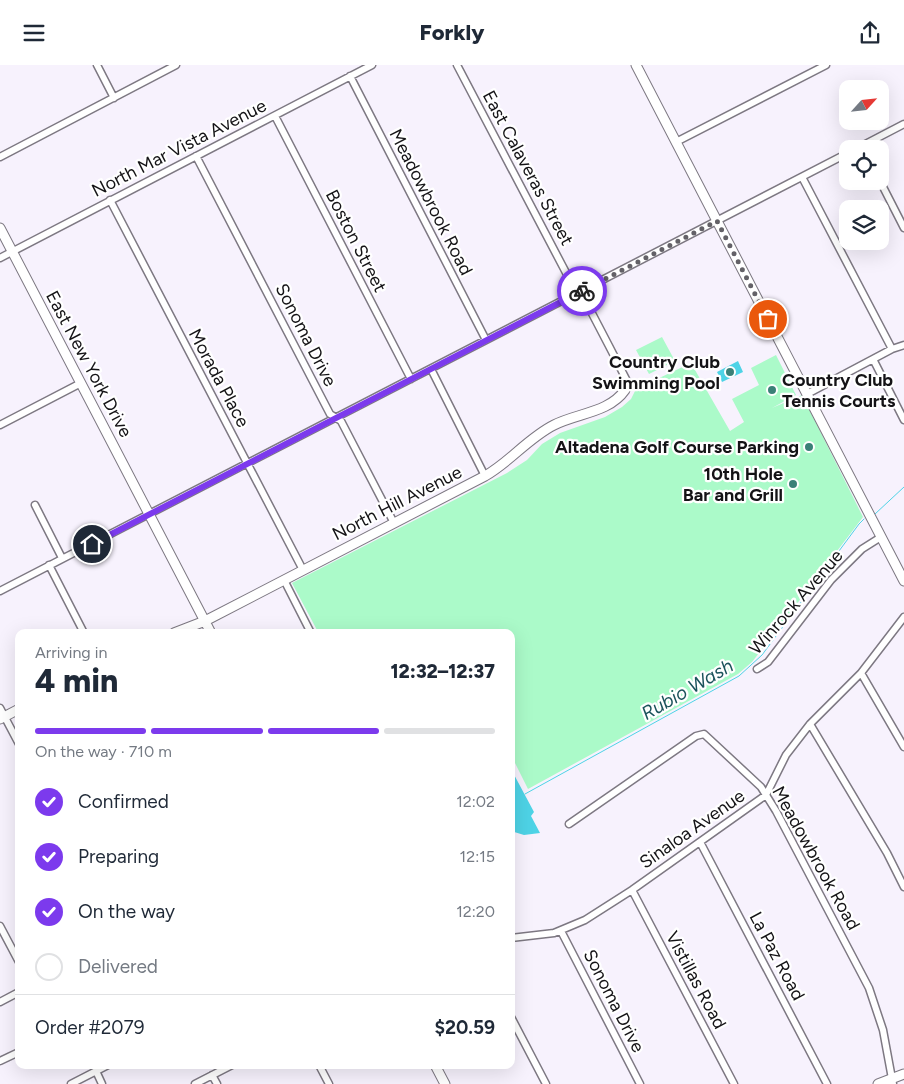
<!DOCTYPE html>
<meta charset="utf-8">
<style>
body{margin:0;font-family:Figtree,sans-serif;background:#f6f6f7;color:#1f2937;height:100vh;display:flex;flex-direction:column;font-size:19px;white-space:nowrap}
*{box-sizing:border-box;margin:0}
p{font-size:16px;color:#747a83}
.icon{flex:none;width:28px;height:28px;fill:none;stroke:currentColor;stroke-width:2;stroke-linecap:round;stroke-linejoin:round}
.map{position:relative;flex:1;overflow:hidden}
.sheet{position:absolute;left:15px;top:564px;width:500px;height:440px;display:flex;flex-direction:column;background:#fff;border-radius:10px;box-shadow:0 5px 20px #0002}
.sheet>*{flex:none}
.needle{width:32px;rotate:63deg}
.tools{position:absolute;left:839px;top:15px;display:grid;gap:10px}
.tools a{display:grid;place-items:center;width:50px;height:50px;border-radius:10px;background:#fff;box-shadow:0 5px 20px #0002;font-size:25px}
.pin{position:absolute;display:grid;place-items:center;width:42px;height:42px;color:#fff;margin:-21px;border:2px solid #fff;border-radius:50%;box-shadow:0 1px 5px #0007}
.courier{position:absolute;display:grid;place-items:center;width:50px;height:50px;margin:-25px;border:4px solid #7c3aed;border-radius:50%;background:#fff;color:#222;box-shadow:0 1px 6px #0007}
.head em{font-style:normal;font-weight:800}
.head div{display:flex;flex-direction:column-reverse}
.head{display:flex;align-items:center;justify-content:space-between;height:85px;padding:0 20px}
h1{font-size:32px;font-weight:800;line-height:38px}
.bar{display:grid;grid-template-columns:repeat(4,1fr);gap:8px 5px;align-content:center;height:60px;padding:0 20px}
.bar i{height:6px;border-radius:4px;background:#e0e1e3}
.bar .current{background:#7c3aed}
.bar p{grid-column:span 4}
.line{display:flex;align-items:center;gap:12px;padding:0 20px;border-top:1px solid #e0e1e3}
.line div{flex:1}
ol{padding:0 20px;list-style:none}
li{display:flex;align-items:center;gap:15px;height:55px}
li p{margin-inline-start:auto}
li .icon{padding:5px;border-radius:50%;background:#7c3aed;color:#fff;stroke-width:4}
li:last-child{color:#747a83}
li i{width:28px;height:28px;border:2px solid #e0e1e3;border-radius:50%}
header{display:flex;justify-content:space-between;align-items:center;height:65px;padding:0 20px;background:#fff;font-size:22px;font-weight:800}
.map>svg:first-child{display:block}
.green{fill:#abfac9}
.water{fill:#4ed3e6}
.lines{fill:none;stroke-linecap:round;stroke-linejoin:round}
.stream{stroke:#4ed3e6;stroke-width:1}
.street-casing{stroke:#7d7882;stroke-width:9}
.secondary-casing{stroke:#7d7882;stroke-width:11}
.street{stroke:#fff;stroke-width:6}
.secondary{stroke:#fff;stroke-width:9}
.done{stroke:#636167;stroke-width:5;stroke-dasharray:0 9}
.route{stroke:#7c3aed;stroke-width:6}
.poi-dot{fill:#3a8077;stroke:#fff;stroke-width:2}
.labels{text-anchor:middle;stroke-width:4.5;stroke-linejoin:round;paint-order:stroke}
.street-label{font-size:18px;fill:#141316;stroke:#fff}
.poi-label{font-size:18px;font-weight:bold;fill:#141316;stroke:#fff;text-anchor:end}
.water-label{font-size:19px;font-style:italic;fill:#1b535b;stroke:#fff}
</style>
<header><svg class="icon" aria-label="menu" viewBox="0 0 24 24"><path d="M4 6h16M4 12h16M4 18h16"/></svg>Forkly<svg class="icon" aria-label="share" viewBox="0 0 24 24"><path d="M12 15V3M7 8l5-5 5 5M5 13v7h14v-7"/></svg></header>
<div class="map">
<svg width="904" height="1019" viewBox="0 0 904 1019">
<rect width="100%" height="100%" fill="#f7f2fd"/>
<!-- green -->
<path class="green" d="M662 272 675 296 649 309 636 285Z
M776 290 796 330 772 343 802 330 863 452 767 578 752 597 738 609 528 724 514 696 511 698V568L318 567 292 518 507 408 527 395 542 379 560 368 605 352 622 342 631 334 636 324 691 298 730 366 744 357 732 334 759 320 751 303Z"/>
<!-- water -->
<path class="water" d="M738 296 743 307 722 317 717 307Z
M511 704 534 747 531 751 540 768 524 770 511 766Z"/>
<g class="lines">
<!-- stream -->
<path class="stream" d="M875 449 904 422
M525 729 739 611 762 590 859 459 864 454"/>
<defs>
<path id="street" d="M97 0 114 33
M457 0 573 221 584 233 609 281 626 314 625 325
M350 11 486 275
M275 51 411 314
M676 77 826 0
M856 84 904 59
M196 91 330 349 341 356 394 458
M0 92 176 0
M802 112 892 284
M880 116 904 163
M110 135 303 505
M0 193 372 0
M873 294 904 355
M431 304 485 411
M807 329 892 284 904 280
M0 360 81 318
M35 440 62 493
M49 500 84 568
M284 515 311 568
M0 526 848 88
M757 604 768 597 831 515 862 484 881 472
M861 608 904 682
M0 643 19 679
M810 659 887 788 904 822
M569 759 696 671 704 669 761 722 776 746 869 923 883 965 893 1019
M700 777 827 1019
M632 825 734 1019
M0 861 19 897
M561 866 640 1019
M511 873 554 868 585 855 632 825 766 730 786 690 810 659 861 608 904 552
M0 937 19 927
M511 952 546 1019
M0 996 19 987
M319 1000 329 1019
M96 1006 102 1019
M212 1010 217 1019
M71 1019 108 1000
M195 1019 232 1000"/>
<path id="secondary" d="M636 0 904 516
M0 163 211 568
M174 568 205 556 485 411C510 397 528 373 554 360 577 348 609 348 625 325
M0 654 19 644
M435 1000 445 1019
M878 1019 904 1009"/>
</defs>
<!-- street casing -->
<use href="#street" class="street-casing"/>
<!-- secondary casing -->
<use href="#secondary" class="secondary-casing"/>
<!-- street -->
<use href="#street" class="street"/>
<!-- secondary -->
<use href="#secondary" class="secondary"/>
</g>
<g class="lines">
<!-- done -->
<path class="done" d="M582 226 717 156 768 254"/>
<!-- route -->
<path class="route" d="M92 479 582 226"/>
</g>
<!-- markers -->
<g class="poi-dot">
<circle cx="730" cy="307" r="5"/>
<circle cx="772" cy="325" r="5"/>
<circle cx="809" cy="382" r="5"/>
<circle cx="793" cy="419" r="5"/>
</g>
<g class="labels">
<!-- street labels -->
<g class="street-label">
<text transform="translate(179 83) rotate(-27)" y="6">North Mar Vista Avenue</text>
<text transform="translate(528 103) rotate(62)" y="6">East Calaveras Street</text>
<text transform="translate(431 137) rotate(63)" y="6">Meadowbrook Road</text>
<text transform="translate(356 176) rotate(63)" y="6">Boston Street</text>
<text transform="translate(306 270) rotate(63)" y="6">Sonoma Drive</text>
<text transform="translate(89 299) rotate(62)" y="6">East New York Drive</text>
<text transform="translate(219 313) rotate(62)" y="6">Morada Place</text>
<text transform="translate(397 438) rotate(-27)" y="6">North Hill Avenue</text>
<text transform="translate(796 537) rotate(-49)" y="6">Winrock Avenue</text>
<text transform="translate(692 764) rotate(-35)" y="6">Sinaloa Avenue</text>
<text transform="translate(816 793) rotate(61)" y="6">Meadowbrook Road</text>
<text transform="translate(777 891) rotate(62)" y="6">La Paz Road</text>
<text transform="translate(696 915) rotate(62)" y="6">Vistillas Road</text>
<text transform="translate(614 936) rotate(63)" y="6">Sonoma Drive</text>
</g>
<!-- poi labels -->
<g class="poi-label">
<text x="720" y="303">Country Club<tspan x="720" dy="21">Swimming Pool</tspan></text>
<text x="782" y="321" text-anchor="start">Country Club<tspan x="782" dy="21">Tennis Courts</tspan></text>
<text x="799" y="388">Altadena Golf Course Parking</text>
<text x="783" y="415">10th Hole<tspan x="783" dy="21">Bar and Grill</tspan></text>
</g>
<!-- water labels -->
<g class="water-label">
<text transform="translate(687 624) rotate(-30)" y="7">Rubio Wash</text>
</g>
</g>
</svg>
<div class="tools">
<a><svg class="needle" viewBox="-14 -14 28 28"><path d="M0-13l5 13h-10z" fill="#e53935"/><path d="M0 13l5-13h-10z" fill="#747a83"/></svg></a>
<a><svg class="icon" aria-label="locate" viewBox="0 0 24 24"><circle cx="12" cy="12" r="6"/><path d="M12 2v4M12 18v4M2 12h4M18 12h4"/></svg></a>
<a><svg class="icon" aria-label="layers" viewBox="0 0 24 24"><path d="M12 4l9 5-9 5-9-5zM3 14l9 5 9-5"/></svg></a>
</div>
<div class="pin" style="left:768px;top:254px;background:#ea580c"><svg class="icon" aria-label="bag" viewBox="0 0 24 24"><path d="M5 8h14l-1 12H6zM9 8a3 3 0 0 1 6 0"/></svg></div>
<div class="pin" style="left:92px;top:479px;background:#1f2937"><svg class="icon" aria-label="home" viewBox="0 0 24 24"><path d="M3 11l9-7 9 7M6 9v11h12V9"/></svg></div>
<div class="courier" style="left:582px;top:226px"><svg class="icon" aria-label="bike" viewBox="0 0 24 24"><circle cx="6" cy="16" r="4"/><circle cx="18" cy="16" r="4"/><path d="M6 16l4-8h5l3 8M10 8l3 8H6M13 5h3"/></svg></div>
<section class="sheet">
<div class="head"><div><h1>4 min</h1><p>Arriving in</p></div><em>12:32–12:37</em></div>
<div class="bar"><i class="current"></i><i class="current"></i><i class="current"></i><i></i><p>On the way · 710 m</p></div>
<ol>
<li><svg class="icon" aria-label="check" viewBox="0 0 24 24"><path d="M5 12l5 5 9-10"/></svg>Confirmed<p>12:02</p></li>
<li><svg class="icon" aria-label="check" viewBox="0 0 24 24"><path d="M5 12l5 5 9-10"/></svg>Preparing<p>12:15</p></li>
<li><svg class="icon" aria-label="check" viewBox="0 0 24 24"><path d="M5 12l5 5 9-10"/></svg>On the way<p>12:20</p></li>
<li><i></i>Delivered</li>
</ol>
<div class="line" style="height:65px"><div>Order #2079</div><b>$20.59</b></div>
</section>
</div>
